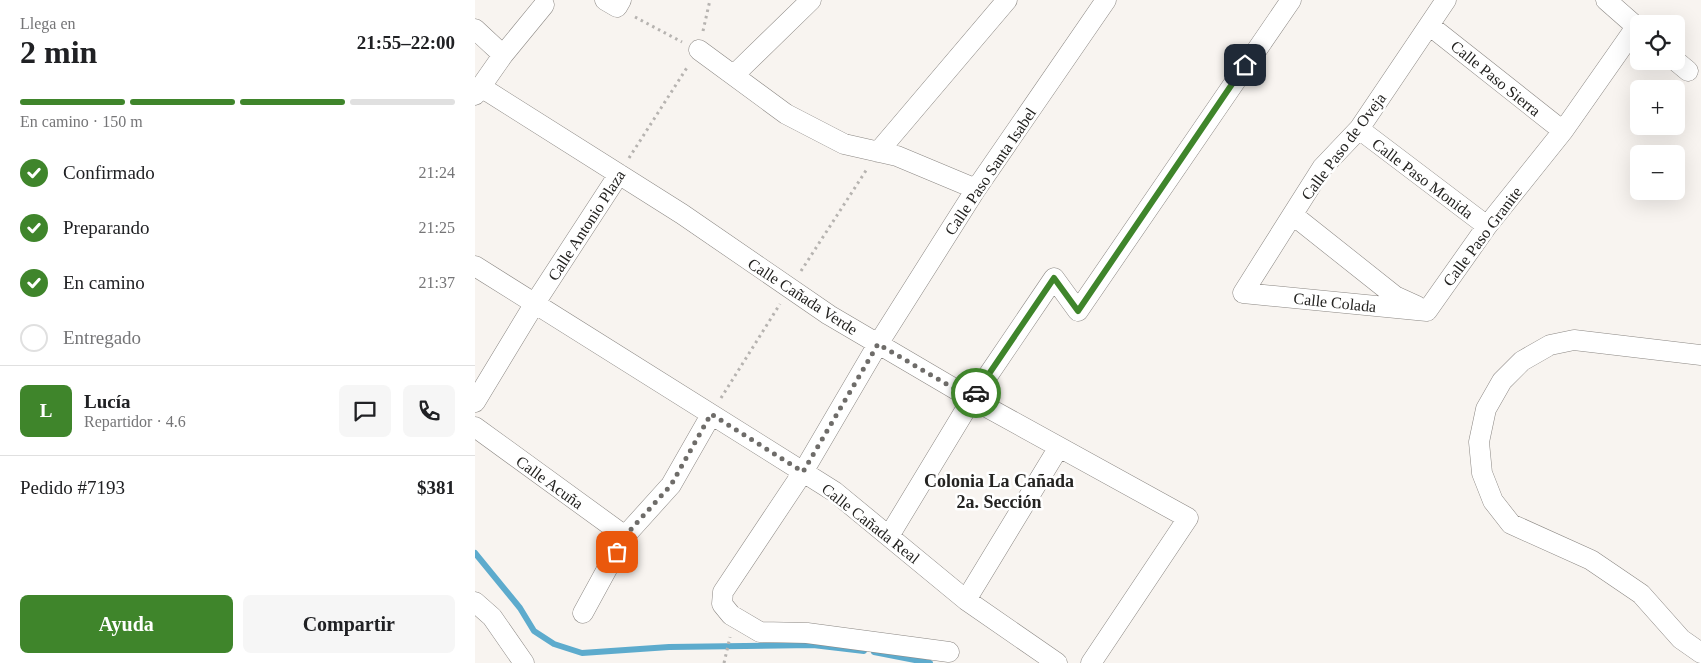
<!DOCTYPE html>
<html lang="es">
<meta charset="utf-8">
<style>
body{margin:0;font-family:"Times New Roman",serif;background:#f6f6f6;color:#202124;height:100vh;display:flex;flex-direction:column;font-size:19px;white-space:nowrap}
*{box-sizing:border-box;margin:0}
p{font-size:16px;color:#757577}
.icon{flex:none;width:28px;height:28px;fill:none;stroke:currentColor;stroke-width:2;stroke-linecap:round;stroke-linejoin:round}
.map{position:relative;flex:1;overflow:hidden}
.panel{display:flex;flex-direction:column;background:#fff;width:475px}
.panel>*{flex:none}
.fabs{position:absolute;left:1155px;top:15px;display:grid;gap:10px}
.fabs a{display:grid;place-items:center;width:55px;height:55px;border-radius:8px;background:#fff;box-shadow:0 5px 20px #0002;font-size:25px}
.pin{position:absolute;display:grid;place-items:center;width:42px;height:42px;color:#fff;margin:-21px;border-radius:10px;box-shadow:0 2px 8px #0006}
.courier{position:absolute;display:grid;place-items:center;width:50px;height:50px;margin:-25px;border:4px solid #3f852b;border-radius:50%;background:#fff;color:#222;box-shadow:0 1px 6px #0007}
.summary em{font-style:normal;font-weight:700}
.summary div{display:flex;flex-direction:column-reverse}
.summary{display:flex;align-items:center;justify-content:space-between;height:85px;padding:0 20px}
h1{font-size:32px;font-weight:700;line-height:38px}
.bar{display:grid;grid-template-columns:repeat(4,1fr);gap:8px 5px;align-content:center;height:60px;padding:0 20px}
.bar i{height:6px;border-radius:4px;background:#e0e0e0}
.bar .active{background:#3f852b}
.bar p{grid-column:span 4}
.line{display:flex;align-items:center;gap:12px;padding:0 20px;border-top:1px solid #e0e0e0}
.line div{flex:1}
.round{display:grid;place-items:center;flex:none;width:52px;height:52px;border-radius:8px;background:#f6f6f6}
ol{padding:0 20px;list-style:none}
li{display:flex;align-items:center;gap:15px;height:55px}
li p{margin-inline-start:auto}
li .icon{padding:5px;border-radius:50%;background:#3f852b;color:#fff;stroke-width:4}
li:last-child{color:#757577}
li i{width:28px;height:28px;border:2px solid #e0e0e0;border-radius:50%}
.cta{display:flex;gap:10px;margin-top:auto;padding:10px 20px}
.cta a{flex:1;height:58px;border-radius:8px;background:#3f852b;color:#fff;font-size:20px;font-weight:700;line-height:58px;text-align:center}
.cta a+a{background:#f6f6f6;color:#202124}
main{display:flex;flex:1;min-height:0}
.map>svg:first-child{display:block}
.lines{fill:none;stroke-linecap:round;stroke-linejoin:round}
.stream{stroke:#5dabcd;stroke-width:6}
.minor-casing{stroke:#8b8783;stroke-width:21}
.path{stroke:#b6b3b0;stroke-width:3;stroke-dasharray:2.5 4;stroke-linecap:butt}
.minor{stroke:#fff;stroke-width:20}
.done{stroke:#6e6c69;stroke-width:5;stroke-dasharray:0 9}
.route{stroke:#3f852b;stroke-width:6}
.labels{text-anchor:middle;stroke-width:5;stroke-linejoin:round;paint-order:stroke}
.street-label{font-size:16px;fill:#242321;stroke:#fff}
.neighbourhood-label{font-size:18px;font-weight:bold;fill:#242321;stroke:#fff}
</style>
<main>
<section class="panel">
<div class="summary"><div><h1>2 min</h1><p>Llega en</p></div><em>21:55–22:00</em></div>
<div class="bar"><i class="active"></i><i class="active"></i><i class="active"></i><i></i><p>En camino · 150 m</p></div>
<ol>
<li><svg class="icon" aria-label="check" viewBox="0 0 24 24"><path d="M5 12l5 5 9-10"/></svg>Confirmado<p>21:24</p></li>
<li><svg class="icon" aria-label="check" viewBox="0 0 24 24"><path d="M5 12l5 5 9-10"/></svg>Preparando<p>21:25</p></li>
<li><svg class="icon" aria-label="check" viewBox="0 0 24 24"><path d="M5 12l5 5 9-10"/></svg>En camino<p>21:37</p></li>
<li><i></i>Entregado</li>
</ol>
<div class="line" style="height:90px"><b class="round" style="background:#3f852b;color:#fff">L</b><div><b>Lucía</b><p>Repartidor · 4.6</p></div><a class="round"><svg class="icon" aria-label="chat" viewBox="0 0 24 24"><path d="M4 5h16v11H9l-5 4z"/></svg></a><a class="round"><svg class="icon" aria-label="phone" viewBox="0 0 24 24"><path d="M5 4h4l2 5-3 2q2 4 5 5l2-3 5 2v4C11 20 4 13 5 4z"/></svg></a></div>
<div class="line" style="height:65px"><div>Pedido #7193</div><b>$381</b></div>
<div class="cta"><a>Ayuda</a><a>Compartir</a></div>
</section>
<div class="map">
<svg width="1226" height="663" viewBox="0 0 1226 663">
<rect width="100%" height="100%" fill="#f8f4f0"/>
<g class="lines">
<!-- stream -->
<path class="stream" d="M0 553 45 608 59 631 79 644 107 653 194 647 338 645 389 651
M399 652 455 663"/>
<defs>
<path id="minor" d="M130 0 142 7 146 0
M1131 0 1164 29
M954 25 1088 131
M0 29 28 55
M224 50 311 114 369 144 422 156 501 189
M1201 61 1213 71
M259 75 336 0
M6 87 207 214 354 315 497 399 713 518 616 663
M0 95 28 55 69 5
M884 129 1012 226
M403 152 532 0
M818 215 920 296 942 306
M0 266 360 492 491 600 582 663
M952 311 768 293 847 168 884 129 971 0
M952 311 1012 226 1088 131 1161 27
M1226 355 1099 340 1075 345 1047 361 1027 381 1011 409 1004 442 1007 473 1018 501 1036 524 1116 560 1166 594 1206 639 1226 653
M0 402 60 303 144 174
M0 427 150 536
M414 536 497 399 579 278 603 311 816 0
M491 600 584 447
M0 602 17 617 49 663
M108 613 150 536 196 485 236 415
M474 652 332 633 285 632 256 615 247 604 248 592 328 472 403 344 501 189 631 0"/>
</defs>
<!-- minor casing -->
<use href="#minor" class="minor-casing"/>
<!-- path -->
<path class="path" d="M160 17 207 42
M228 31 235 0
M154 158 213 66
M326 271 392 169
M246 398 305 304
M249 663 255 637"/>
<!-- minor -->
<use href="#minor" class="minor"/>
</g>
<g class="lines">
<!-- done -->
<path class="done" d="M142 552 150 536 196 485 236 414 328 472 403 344 497 399 501 393"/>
<!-- route -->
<path class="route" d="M501 393 579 278 603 311 770 65"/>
</g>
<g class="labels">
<!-- street labels -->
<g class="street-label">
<text transform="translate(1021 78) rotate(39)" y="6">Calle Paso Sierra</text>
<text transform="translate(868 146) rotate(-53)" y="6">Calle Paso de Oveja</text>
<text transform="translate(515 171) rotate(-56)" y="6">Calle Paso Santa Isabel</text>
<text transform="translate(948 178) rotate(37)" y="6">Calle Paso Monida</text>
<text transform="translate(111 225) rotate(-57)" y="6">Calle Antonio Plaza</text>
<text transform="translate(1007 236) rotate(-53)" y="6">Calle Paso Granite</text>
<text transform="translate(328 296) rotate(33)" y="6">Calle Cañada Verde</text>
<text transform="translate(860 302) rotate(6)" y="6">Calle Colada</text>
<text transform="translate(75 482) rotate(36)" y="6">Calle Acuña</text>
<text transform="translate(396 523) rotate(38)" y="6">Calle Cañada Real</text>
</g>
<!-- neighbourhood labels -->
<g class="neighbourhood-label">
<text x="524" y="487">Colonia La Cañada<tspan x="524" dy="21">2a. Sección</tspan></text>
</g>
</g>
</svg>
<div class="fabs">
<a><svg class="icon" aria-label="locate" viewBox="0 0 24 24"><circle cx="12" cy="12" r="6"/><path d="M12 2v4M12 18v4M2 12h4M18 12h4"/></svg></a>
<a>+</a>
<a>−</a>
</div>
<div class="pin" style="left:142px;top:552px;background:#ea580c"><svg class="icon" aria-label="bag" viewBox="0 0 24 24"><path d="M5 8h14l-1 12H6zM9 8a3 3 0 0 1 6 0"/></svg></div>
<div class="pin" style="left:770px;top:65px;background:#1f2937"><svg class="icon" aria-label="home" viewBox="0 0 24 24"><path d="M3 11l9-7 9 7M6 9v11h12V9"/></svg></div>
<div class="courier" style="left:501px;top:393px"><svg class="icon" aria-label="car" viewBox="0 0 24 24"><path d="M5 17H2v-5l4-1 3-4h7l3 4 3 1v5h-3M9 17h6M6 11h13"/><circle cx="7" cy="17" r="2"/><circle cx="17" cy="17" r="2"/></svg></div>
</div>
</main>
